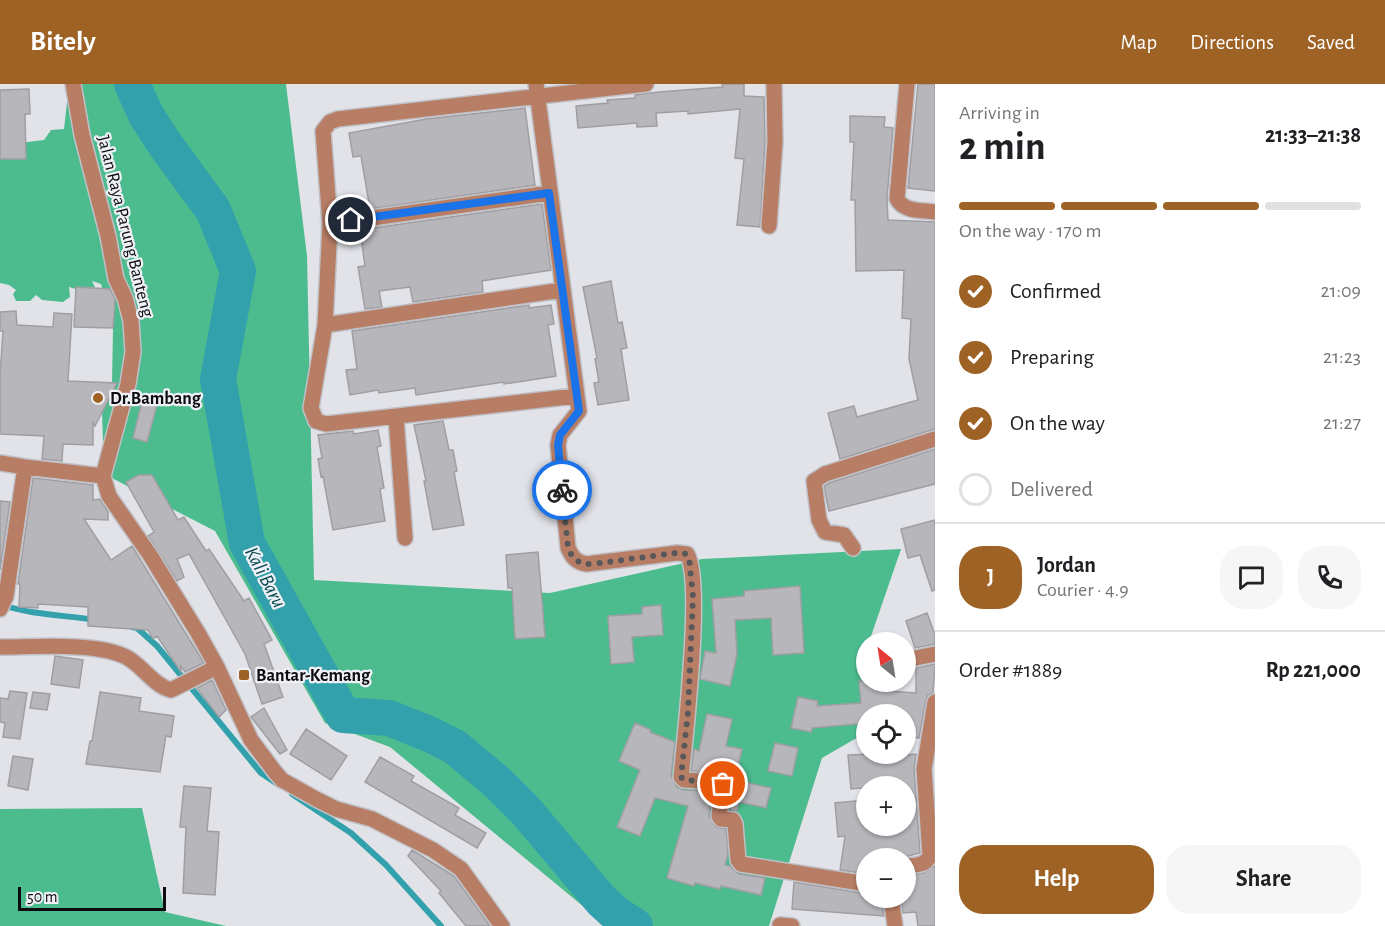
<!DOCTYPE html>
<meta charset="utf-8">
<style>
body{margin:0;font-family:"Alegreya Sans",sans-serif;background:#f6f6f6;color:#202124;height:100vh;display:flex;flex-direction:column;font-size:22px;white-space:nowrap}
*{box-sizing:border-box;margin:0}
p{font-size:20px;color:#757577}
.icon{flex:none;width:33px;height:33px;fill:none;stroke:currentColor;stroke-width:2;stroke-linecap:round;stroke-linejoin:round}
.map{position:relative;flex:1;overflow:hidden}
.sheet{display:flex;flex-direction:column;background:#fff;width:450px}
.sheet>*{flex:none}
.needle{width:39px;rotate:330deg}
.controls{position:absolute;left:856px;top:548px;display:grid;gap:12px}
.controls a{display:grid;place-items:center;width:60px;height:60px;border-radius:50%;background:#fff;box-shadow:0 2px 4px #0004;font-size:30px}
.scale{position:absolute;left:18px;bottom:15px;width:148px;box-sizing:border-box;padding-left:6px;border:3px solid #0d0d0f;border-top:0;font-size:16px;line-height:21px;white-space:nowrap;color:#0d0d0f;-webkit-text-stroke:4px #eff1f6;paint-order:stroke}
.pin{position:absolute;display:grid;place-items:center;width:51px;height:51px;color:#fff;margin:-26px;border:3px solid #fff;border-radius:50%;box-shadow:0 2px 6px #0007}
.courier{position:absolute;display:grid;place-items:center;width:60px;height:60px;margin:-30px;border:4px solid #1a73e8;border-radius:50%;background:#fff;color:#222;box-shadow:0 2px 8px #0007}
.overview em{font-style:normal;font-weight:700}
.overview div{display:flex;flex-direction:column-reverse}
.overview{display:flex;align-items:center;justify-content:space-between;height:102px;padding:0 24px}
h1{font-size:39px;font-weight:700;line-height:45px}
.bar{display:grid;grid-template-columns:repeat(4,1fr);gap:9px 6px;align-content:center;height:72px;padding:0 24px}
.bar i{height:8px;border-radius:4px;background:#e0e0e0}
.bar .active{background:#9e6225}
.bar p{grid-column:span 4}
.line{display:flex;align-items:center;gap:15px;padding:0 24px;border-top:2px solid #e0e0e0}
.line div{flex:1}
.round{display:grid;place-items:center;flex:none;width:63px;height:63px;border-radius:24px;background:#f6f6f6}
ol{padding:0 24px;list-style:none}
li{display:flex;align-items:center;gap:18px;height:66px}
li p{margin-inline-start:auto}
li .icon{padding:6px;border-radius:50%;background:#9e6225;color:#fff;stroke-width:4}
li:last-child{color:#757577}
li i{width:33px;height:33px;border:3px solid #e0e0e0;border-radius:50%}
.cta{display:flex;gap:12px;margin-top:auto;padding:12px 24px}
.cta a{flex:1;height:69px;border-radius:24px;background:#9e6225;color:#fff;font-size:24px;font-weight:700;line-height:69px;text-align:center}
.cta a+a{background:#f6f6f6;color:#202124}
header{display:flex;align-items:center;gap:36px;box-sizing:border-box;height:84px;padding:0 30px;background:#9e6225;color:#fff}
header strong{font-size:28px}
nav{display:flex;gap:33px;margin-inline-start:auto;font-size:21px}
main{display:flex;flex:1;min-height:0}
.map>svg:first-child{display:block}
.forest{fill:#4cbc8f}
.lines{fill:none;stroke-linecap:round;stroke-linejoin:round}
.stream{stroke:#32a1ac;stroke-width:6}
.river{stroke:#32a1ac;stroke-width:36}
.building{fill:#b7b6bb;stroke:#9f9ea3;stroke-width:1.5}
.minor-casing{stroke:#c0c1c6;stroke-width:18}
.minor{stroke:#b87d65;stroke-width:15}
.done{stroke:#58585b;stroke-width:6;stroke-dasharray:0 10.8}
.route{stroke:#1a73e8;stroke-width:8}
.poi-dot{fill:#9e6225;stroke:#eff1f6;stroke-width:2}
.labels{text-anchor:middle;stroke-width:4.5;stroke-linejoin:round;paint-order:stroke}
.street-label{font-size:18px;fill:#0d0d0f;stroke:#eff1f6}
.poi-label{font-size:18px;font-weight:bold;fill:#0d0d0f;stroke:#eff1f6;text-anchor:start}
.water-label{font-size:20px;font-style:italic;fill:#03484d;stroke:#eff1f6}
</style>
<header>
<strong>Bitely</strong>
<nav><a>Map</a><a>Directions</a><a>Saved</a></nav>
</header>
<main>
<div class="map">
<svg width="935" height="842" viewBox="0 0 935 842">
<rect width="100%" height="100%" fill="#e2e3e9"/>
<!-- forest -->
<path class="forest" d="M69 0H286L307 172 314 496 550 509 702 475 901 465 869 558H867L865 569 867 579V648L822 674 769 842H607L390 663 325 639 215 447 104 390 102 328 112 298 113 245 101 200 92 197 95 203 79 206 69 203 70 213 63 218 42 216 36 211 30 217H16L13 210 16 206 9 201 0 199V72L11 60 44 56 51 46 64 45Z
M142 724 165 828 226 842H0V725Z"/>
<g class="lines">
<!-- stream -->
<path class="stream" d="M2 521C33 531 64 531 95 536
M132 543 137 544 157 562 261 689 279 701
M292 710 351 749 386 781 441 842"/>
<!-- river -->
<path class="river" d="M132 0 146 31 164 59 213 126 238 187 218 295 247 459 343 631 389 634 429 650 455 663 498 699 525 726 601 816 615 829 635 842"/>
</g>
<!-- building -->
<path class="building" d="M722 0H744V12L764 13 765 58 760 143 737 141 744 75 735 74 740 25 688 30V27L656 29 657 42 637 43V39L578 44 576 22 608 19 607 16 635 14V11L659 8 723 3Z
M918 0H935V107L908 104Z
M29 5 30 30H25L26 75H0V6Z
M525 24 535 101 370 125 361 72 353 73 349 49 426 35Z
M850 32 885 33 884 43 893 44 887 114 888 136 935 138V345L840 375 828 329 854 322 857 333 918 316 909 275 911 235 902 234 904 186 856 187 855 116H851L854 58H850Z
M542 120 551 186 482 197 483 208 413 218 410 203 379 207 382 223 365 225 358 183 365 182 360 146Z
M611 197 618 239 622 238 627 264 621 265 629 316 598 321 594 299 599 298 595 275 597 274 583 203Z
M76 203 110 205 115 215 113 244 74 243Z
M529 221V224L551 221 554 240 548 241 556 292 504 300V298L416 311 415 304 379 309 378 306 350 311 346 286 357 285 352 247Z
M16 227 17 241 53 243 54 229 72 230 68 297 117 299 95 342 93 339V361L63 360 62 377 42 375 44 352 0 350V291L3 247H0V228Z
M143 313 158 317 147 358 133 354Z
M443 337 449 366H453L457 387 454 388 464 441 433 446 424 397H426L414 341Z
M378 346 381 362 377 363 384 404 380 405 385 437 333 446 323 392 321 393 318 375 322 374 318 351 353 347 354 350Z
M935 365V400L829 427 824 402 829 399Z
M139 391H152L178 436 184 433 206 467 209 465 244 517 249 514 272 556 264 560 283 613 262 620 245 570 189 470 177 475 184 493 177 497 148 452 154 448 126 398Z
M33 394 93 401V416L100 415 108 428V436L84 435 111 476 132 462 204 579 185 588 181 582V588L157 552 153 555 148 546 88 542V523L38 520V524L19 523 20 500H18Z
M0 417 10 418 0 486Z
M935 436V506L932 507 920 471 908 474 901 445Z
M538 468 545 553 515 555 512 504H508L506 471Z
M800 502 804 569 773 571 771 534 735 536 737 570 730 602 700 595 705 567 716 569 712 515 744 512V507Z
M661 521 663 551 632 553 634 578 611 580 608 532 642 530V523Z
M927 529 935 551V560L915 564 906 537Z
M55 572 83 576 79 604 51 600Z
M935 580 933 609 928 611 926 616 919 654 906 653V630H867V639L812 644 811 648 791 644 798 613 818 617 817 622 861 619 859 597H887L888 607 916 609V584Z
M212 596 226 626 219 633 197 604Z
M10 607 27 609 20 655 3 653 5 639 0 638V614L8 615Z
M33 608 50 610 47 626 30 624Z
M100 608 141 614 139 627 174 632 171 653 166 652 160 688 86 680 90 657H92Z
M264 624 287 666 280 670 251 633Z
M707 630 732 635 726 662 742 665 735 696 771 704 766 724 739 718 737 727 730 726 733 701 728 690 691 687 694 665 699 667Z
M635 639 651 646 650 648 675 658 671 692 677 703 683 706 712 707 709 732 716 743 726 745 728 769 725 781 730 782 739 790 765 794 761 811 721 802 720 805 695 799 694 802 667 794 688 722 655 714 640 752 617 743 640 686 619 677Z
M306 645 347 672 331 696 290 670Z
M775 659 798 664 792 692 768 687Z
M872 670V674L916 670 914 685 920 769 901 774H867V790L840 786 845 752 838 753 835 719 865 716 867 741H907L904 700 851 705 848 671Z
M13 672 33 675 28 706 8 702Z
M380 673 414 692 411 697 459 724 455 731 486 749 477 764 365 698Z
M184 702 211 704 207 747 219 748 215 811 183 809 186 743H180Z
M412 766 454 792 490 842H466L439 809 441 807 408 772Z
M935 782V842H918L916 828 903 829 901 813H907L906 792 923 789Z
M794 798 867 810V813H881L884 832 792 825Z"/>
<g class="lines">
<defs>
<path id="minor" d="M73 0 82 51 108 152 116 195 125 214 131 237 133 268 128 300 103 392 109 412 150 471 198 549 217 583 251 656 275 688 282 696 316 715 336 725 372 735 433 766 461 785 502 842
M536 0 579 327 560 351 558 361 568 464C572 473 576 478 586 480L677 469 687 470C703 496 685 655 681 693L684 696 722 698 723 700 719 732 721 735 733 736 735 740 738 776 741 780 867 800
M907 0 897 115C904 128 921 126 935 128
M330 140 549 109
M769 142 775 58 774 0
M325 241 562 206
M576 312 326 340 316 337 311 324 325 241 330 140 323 47 330 38 338 35 646 0
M396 333 405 454
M0 379 25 383 103 392
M853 464 844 451 825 448 819 436 814 397 825 390 935 355
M0 525 6 512 25 383
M0 563C33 563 98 558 126 573 142 581 154 602 171 606L217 583
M910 575 935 570
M906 782C915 781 926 782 930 771L924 685 935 618
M891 813 895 842
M780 841 792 842"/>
</defs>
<!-- minor casing -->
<use href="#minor" class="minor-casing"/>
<!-- minor -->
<use href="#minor" class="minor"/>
</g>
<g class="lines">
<!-- done -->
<path class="done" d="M562 406 568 464C573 476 580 481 593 480L676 469H684L689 473 693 513 688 628 681 693 684 696 722 698 723 700"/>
<!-- route -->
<path class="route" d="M351 136 549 109 579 327 560 351 558 361 562 406"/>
</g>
<!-- markers -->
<g class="poi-dot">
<circle cx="98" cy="314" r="6"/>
<rect x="238" y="585" width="12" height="12" rx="3"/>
</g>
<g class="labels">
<!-- street labels -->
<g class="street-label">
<text transform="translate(126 142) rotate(76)" y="6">Jalan Raya Parung Banteng</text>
</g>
<!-- poi labels -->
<g class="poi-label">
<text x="110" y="320">Dr.Bambang</text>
<text x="256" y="597">Bantar-Kemang</text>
</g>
<!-- water labels -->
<g class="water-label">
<text transform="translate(266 493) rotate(62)" y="7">Kali Baru</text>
</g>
</g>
</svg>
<div class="controls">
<a><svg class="needle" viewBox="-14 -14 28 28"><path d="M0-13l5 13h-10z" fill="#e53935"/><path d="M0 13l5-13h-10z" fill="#757577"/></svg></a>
<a><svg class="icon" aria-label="locate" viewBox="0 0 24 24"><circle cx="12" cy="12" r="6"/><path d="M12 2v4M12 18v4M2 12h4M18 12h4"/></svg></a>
<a>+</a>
<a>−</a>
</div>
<div class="scale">50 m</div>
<div class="pin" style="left:723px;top:700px;background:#ea580c"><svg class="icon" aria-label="bag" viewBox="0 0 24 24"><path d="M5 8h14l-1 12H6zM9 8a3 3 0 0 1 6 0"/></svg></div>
<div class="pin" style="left:351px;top:136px;background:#1f2937"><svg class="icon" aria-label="home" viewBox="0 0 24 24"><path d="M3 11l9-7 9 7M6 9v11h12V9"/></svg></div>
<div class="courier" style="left:562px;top:406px"><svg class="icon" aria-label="bike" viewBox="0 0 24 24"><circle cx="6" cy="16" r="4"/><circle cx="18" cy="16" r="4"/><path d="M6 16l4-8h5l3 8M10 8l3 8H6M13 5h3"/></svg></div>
</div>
<section class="sheet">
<div class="overview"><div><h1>2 min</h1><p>Arriving in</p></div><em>21:33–21:38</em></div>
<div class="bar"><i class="active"></i><i class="active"></i><i class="active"></i><i></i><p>On the way · 170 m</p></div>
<ol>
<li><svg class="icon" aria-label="check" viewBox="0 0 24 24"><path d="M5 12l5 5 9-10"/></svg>Confirmed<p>21:09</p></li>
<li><svg class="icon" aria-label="check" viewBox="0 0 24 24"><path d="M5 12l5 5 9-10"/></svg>Preparing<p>21:23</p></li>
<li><svg class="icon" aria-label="check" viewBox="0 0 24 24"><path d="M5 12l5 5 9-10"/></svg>On the way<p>21:27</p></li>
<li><i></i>Delivered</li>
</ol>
<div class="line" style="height:108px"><b class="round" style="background:#9e6225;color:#fff">J</b><div><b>Jordan</b><p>Courier · 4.9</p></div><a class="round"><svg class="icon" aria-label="chat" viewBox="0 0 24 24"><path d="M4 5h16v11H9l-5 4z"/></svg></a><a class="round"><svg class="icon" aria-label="phone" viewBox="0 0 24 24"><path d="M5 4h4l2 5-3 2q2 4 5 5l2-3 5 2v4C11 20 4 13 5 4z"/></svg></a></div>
<div class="line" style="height:78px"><div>Order #1889</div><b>Rp 221,000</b></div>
<div class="cta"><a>Help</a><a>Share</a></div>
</section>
</main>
